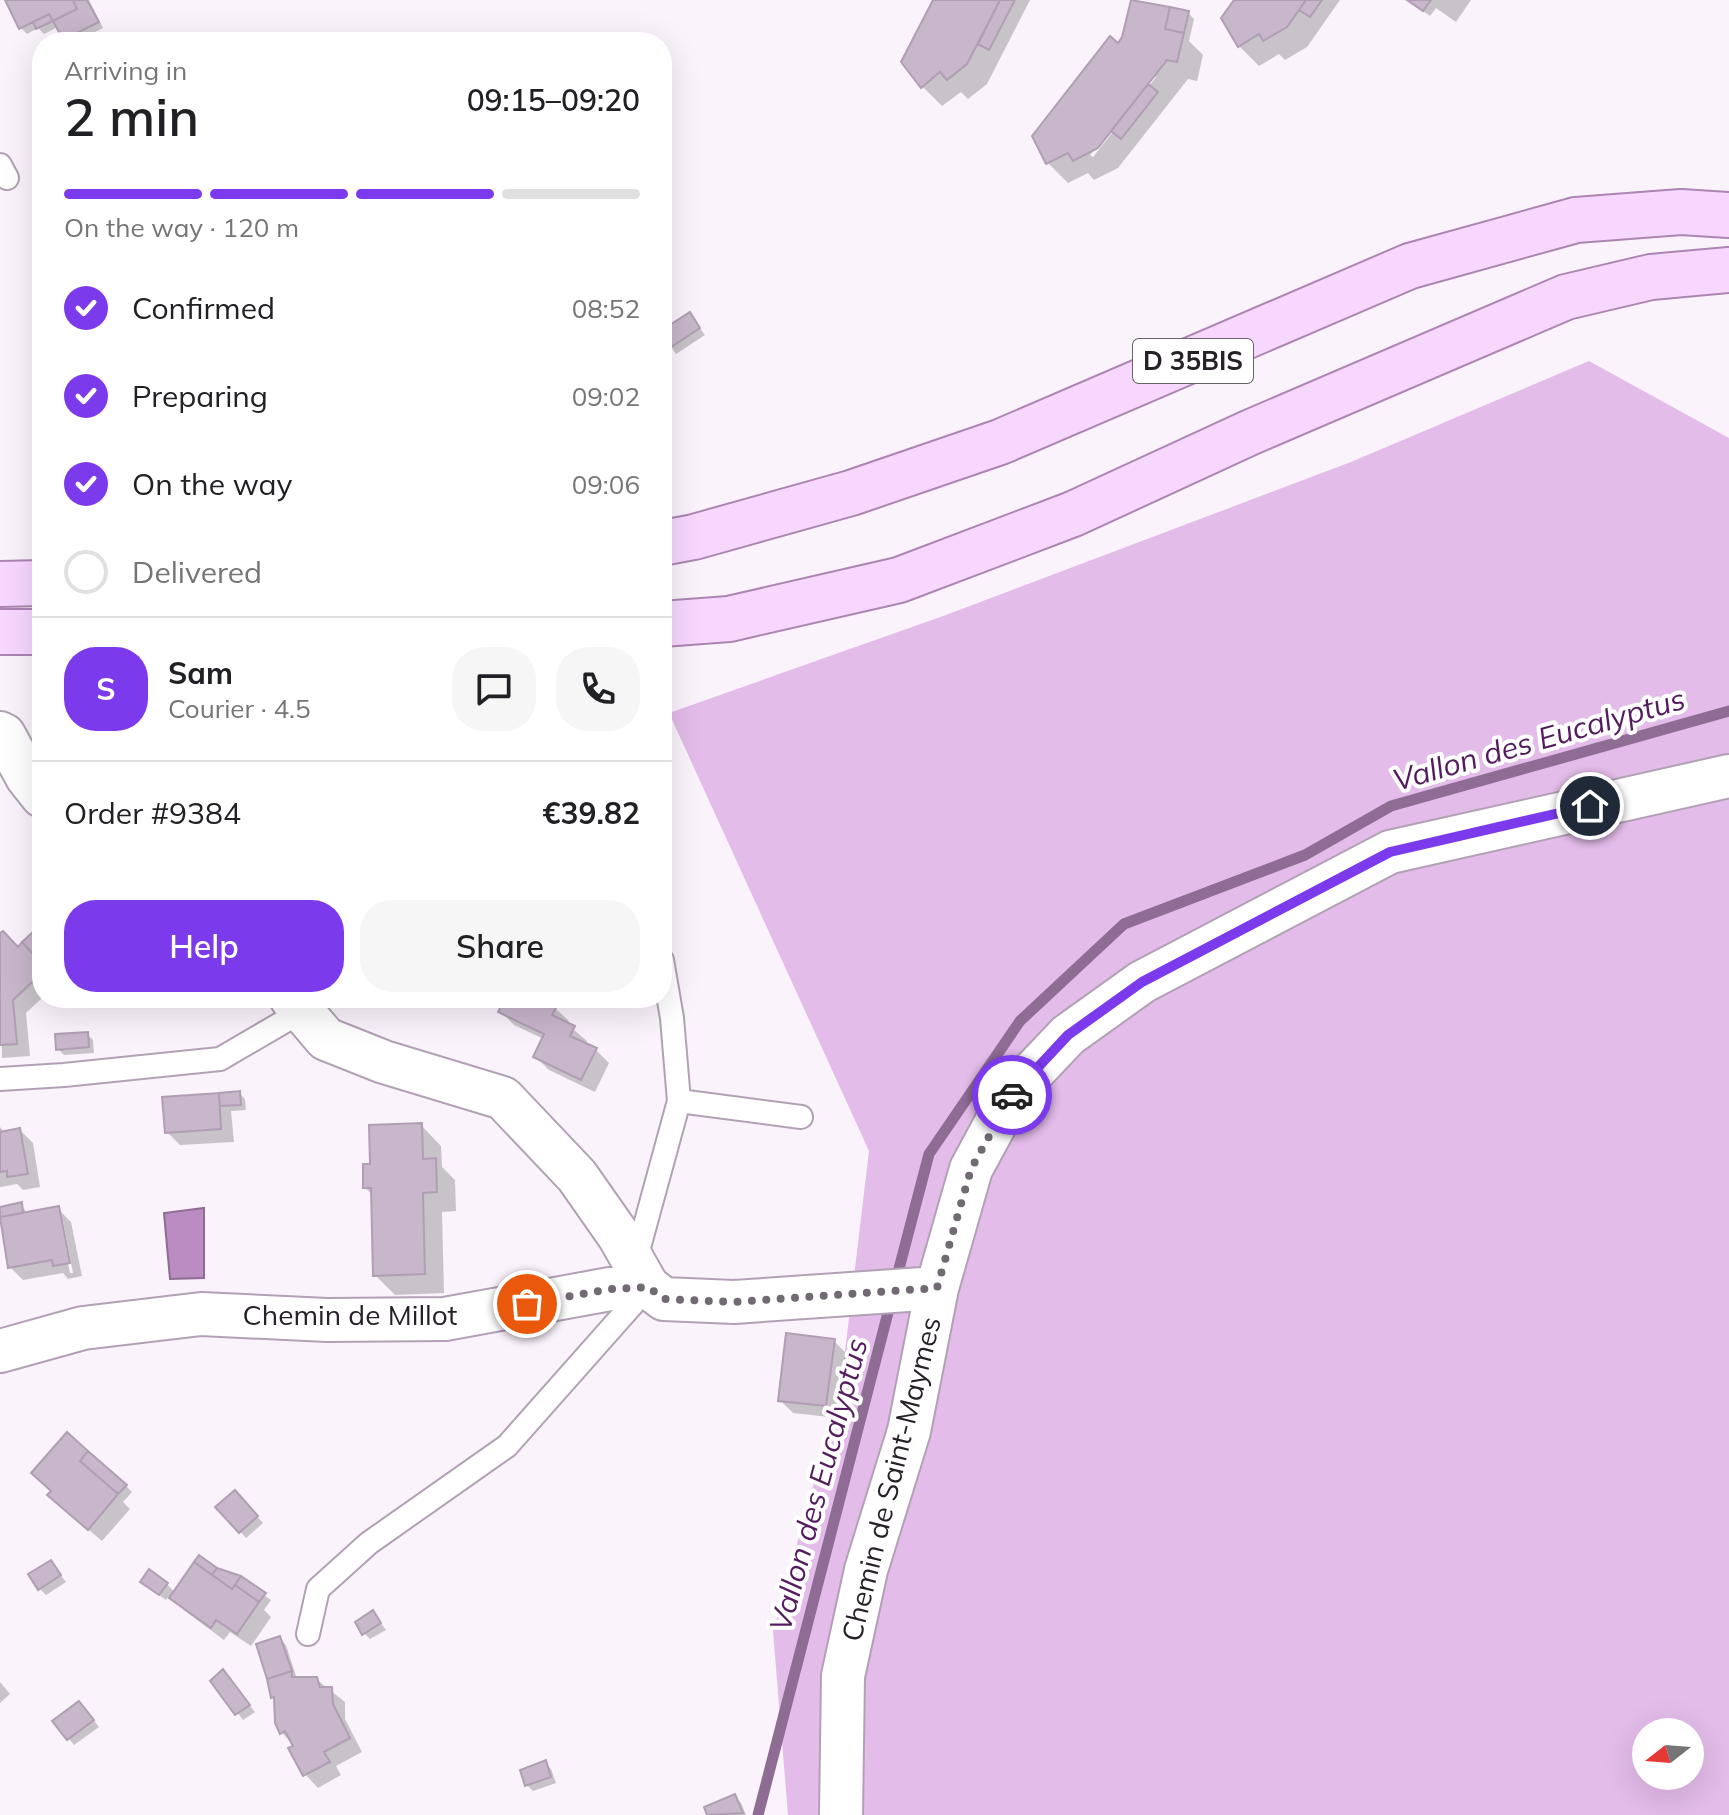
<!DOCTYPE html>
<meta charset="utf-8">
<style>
body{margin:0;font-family:Mulish,sans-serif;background:#f6f6f6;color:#202124;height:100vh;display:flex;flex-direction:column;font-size:30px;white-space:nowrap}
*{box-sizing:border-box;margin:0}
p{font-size:26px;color:#757577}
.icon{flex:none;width:44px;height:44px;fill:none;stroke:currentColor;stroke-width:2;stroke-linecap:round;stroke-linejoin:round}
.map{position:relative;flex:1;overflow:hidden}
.details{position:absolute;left:32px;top:32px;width:640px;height:976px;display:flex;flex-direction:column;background:#fff;border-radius:32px;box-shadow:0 8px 32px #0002}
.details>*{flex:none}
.needle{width:52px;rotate:253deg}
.tools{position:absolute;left:1632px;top:1718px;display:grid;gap:16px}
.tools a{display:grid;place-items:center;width:72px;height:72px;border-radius:50%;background:#fff;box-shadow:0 8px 32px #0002;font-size:40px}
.pin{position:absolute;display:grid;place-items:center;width:68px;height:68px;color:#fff;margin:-34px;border:4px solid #fff;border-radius:50%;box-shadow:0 2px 8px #0007}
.courier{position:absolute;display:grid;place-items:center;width:80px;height:80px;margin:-40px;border:6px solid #7c3aed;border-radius:50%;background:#fff;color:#222;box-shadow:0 2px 10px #0007}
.headline em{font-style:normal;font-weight:600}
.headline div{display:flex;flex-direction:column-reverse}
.headline{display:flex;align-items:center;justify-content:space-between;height:136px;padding:0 32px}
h1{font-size:52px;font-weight:600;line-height:60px}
.bar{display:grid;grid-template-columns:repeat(4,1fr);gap:12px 8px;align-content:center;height:96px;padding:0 32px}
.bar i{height:10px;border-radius:6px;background:#e0e0e0}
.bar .current{background:#7c3aed}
.bar p{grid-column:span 4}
.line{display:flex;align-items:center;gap:20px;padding:0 32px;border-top:2px solid #e0e0e0}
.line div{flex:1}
.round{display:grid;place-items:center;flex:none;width:84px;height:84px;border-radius:32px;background:#f6f6f6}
ol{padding:0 32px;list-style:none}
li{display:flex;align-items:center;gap:24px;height:88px}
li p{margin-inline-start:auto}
li .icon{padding:8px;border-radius:50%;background:#7c3aed;color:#fff;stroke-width:4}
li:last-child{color:#757577}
li i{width:44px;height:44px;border:4px solid #e0e0e0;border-radius:50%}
.primary-button{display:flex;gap:16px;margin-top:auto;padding:16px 32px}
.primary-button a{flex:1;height:92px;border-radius:32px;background:#7c3aed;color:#fff;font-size:32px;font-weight:600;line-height:92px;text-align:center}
.primary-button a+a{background:#f6f6f6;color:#202124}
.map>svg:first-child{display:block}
.green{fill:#e3bce9;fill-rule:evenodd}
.water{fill:#ba8cc2;stroke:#8e6c94;stroke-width:2}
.shadow{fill:#0003;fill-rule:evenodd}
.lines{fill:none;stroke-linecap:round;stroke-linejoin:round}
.stream{stroke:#8e6c94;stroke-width:11}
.building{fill:#c8b6cb;stroke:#b09eb3;stroke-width:2}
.lane-casing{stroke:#b2a1b5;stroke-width:26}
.street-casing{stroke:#b2a1b5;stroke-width:46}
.primary-casing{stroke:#ac85b2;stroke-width:48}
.lane{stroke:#fff;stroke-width:22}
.street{stroke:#fff;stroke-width:42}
.primary{stroke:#f8d7fe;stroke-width:44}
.done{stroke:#716a72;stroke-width:8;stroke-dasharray:0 14.4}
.route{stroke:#7c3aed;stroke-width:10}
.labels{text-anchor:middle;stroke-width:8;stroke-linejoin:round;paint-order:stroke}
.shield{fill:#fff;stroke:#686368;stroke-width:2}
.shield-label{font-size:26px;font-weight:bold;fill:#272028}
.street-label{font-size:28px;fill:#272028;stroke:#fff}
.water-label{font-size:30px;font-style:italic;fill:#541c5e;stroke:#fff}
</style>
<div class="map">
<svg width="1729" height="1815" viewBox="0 0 1729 1815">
<rect width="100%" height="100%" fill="#fbf3fc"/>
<!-- green -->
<path class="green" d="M1589 361 1729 438V1815H788L773 1631 841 1385 869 1151 669 713 946 615 1351 462ZM1646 1732H1690V1776H1646Z"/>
<!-- water -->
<path class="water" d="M204 1208V1278L170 1279 164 1213Z"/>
<!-- shadow -->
<path class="shadow" d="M7 0H89L103 28 76 42H68L58 27 44 34 38 28 27 34 21 28Z
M935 0H1030L987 84 968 99 961 92 942 106 922 86Z
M1133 0 1188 13 1194 19 1189 41 1203 55 1197 81 1188 79 1118 168 1094 180 1088 173 1068 183 1048 163 1124 37ZM1153 75 1156 77 1093 157 1090 155Z
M1236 0H1340L1307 47 1285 60 1279 54 1259 66 1239 46Z
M1408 0H1471L1456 22 1436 8 1430 16Z
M689 314 705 335 676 354 662 333Z
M33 935 42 944V998L26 1013 30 1056 2 1058 0 936 18 949Z
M507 998H535L555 1008 569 1021 567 1024 587 1041 585 1045 596 1050 609 1063 595 1092 549 1070 535 1056 544 1039 514 1025 501 1012Z
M87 1034 93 1040 94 1053 64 1055 58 1049Z
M239 1093 245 1099 246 1110 231 1111 234 1142 180 1145 167 1132 164 1098Z
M421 1125 441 1146 442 1167 455 1180 456 1211 442 1212 444 1293 395 1295 375 1275 373 1195 365 1188Z
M0 1127 5 1133 20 1130 33 1143 40 1187 23 1190 17 1184 0 1187Z
M21 1205 28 1214 58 1209 71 1222 82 1276 68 1279 63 1273 23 1280 10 1267 0 1209ZM59 1221H63L73 1273H70Z
M834 1341 847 1354 839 1418 793 1413 780 1400Z
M126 1486 132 1492 123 1502 130 1509 102 1541 63 1508Z
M235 1492 263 1523 246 1538 218 1507Z
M51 1563 66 1582 46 1595 40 1589Z
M216 1570 240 1578 271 1600 264 1610 271 1617 251 1646 230 1632 224 1640 185 1611 169 1596 166 1600 149 1588 167 1584 175 1593Z
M373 1613 386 1630 370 1639 364 1633Z
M280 1639 286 1645 297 1679H316L345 1702V1719L362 1752 336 1766 341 1775 318 1788 305 1774 296 1747 282 1733 276 1700 273 1697Z
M228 1678 255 1712 243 1720 213 1681Z
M0 1682 10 1694 0 1703Z
M85 1709 99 1727 74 1745 55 1721Z
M545 1763 551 1769 556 1783 533 1791 527 1785Z
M735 1797 741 1803 746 1815H709L706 1808Z"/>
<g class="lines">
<!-- stream -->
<path class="stream" d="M895 1284 929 1154 1020 1021 1124 924 1305 855 1391 806 1729 711
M758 1815 891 1301"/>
</g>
<!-- building -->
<path class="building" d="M5 0H73L77 9 53 21 49 14 19 29Z
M73 0H87L99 22 63 40 53 21 77 9Z
M933 0H1000L967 64 947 80 940 72 921 88 901 62Z
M1000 0H1015L989 50 978 44Z
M1131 0 1170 7 1165 29 1184 33 1177 62 1167 60 1098 148 1073 161 1068 153 1046 164 1032 136 1110 36 1118 43 1122 37Z
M1234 0H1306L1287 27 1263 41 1259 34 1238 47 1221 18Z
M1306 0H1322L1310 17 1299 10Z
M1407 0H1431L1423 11Z
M1170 7 1189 11 1184 33 1165 29Z
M49 14 53 21 36 29 33 22Z
M1148 84 1158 92 1121 139 1111 131Z
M690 312 700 328 668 349 662 339V330Z
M3 931 18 947 22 942 42 964V973L13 1000 17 1044 0 1045V933Z
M33 932 42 942 41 963 22 942Z
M505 998H540L557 1006 552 1015 575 1026 570 1036 597 1048 581 1080 533 1057 544 1034 498 1012Z
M88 1032 89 1047 56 1050 55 1034Z
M240 1091 241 1105 220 1106 219 1093Z
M219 1093 221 1129 165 1133 162 1097Z
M422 1123 423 1159 436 1158 437 1192 423 1193 425 1274 373 1276 371 1188H363V1164H370L369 1125Z
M20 1128 28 1174 7 1177V1171L0 1172V1132Z
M22 1202 23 1213 0 1217V1207Z
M59 1206 70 1263 53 1266 52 1260 8 1268 0 1217Z
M786 1333 835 1339 826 1406 778 1401Z
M67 1432 88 1451 80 1461 118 1494 88 1530 47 1495 51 1491 31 1473Z
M88 1451 127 1485 118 1494 80 1461Z
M235 1490 258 1516 239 1533 215 1507Z
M199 1555 217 1568 212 1575 194 1562Z
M51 1560 61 1575 38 1590 28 1574Z
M194 1562 232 1589 235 1585 259 1602 237 1634 216 1620 211 1628 169 1598Z
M217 1568 241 1576 232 1589 212 1575Z
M149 1569 168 1583 159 1595 140 1582Z
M241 1576 266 1593 259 1602 235 1585Z
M373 1610 381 1623 362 1635 355 1622Z
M280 1636 292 1671 267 1679 256 1644Z
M223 1669 250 1705 235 1715 210 1681Z
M292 1671V1677H317L320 1687H332L333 1704 350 1738 324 1752 330 1762 303 1776 288 1748 293 1746 285 1731 280 1734 275 1723 274 1697 271 1698 267 1679Z
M79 1701 94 1720 67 1740 52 1721Z
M546 1760 551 1777 525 1786 520 1770Z
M735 1794 743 1813 707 1815 704 1807Z"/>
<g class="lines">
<defs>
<path id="lane" d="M0 165 7 178
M0 1079 64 1075 220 1059 304 1010
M679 1101 801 1117
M635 1262 679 1101 672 1018 662 960
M308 1634 318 1589 369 1543 507 1446 647 1288"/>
<path id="street" d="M0 733 4 735 27 777 42 796
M291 998 326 1039 384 1062 503 1098 577 1176 619 1236 648 1287
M0 1351 83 1328 201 1314 327 1320 445 1319 610 1289 648 1287 664 1299 734 1302 937 1288
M841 1815 843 1676 866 1570 909 1431 937 1288 971 1169 1011 1095 1068 1035 1142 982 1390 852 1729 776"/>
<path id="primary" d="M662 543 694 537 851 493 1000 442 1410 266 1576 220 1681 212 1729 215
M0 584 42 583
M662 624 729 619 899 580 1073 514 1251 432 1566 297 1651 277 1729 270
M0 632H42"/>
</defs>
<!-- lane casing -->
<use href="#lane" class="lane-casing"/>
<!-- street casing -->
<use href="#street" class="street-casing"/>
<!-- primary casing -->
<use href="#primary" class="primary-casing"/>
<!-- lane -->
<use href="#lane" class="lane"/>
<!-- street -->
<use href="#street" class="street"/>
<!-- primary -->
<use href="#primary" class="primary"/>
</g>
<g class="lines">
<!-- done -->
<path class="done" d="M527 1304 610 1289 648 1287 664 1299 734 1302 937 1288 971 1169 1012 1095"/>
<!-- route -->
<path class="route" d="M1012 1095 1068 1035 1142 982 1390 852 1590 806"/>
</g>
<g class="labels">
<!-- shield labels -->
<rect class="shield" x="1133" y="339" width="120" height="44" rx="6"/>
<g class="shield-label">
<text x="1193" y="370">D 35BIS</text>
</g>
<!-- street labels -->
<g class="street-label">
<text x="350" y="1325">Chemin de Millot</text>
<text transform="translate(891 1479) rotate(-76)" y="10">Chemin de Saint-Maymes</text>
</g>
<!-- water labels -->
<g class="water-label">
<text transform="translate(1539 740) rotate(-16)" y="10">Vallon des Eucalyptus</text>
<text transform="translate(819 1485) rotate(-75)" y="10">Vallon des Eucalyptus</text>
</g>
</g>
</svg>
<div class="tools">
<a><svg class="needle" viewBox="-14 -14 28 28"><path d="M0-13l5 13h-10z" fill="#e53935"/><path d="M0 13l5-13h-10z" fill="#757577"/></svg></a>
</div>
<div class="pin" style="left:527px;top:1304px;background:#ea580c"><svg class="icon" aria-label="bag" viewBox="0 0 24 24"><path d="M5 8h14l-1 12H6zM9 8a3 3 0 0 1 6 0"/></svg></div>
<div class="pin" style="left:1590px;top:806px;background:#1f2937"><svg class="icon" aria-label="home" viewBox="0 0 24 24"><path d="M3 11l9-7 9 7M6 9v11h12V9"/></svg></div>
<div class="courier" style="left:1012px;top:1095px"><svg class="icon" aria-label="car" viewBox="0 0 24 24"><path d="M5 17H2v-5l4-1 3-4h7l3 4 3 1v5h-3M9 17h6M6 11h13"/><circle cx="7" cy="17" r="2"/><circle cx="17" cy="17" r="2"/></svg></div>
<section class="details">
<div class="headline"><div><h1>2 min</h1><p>Arriving in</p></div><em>09:15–09:20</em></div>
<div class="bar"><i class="current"></i><i class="current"></i><i class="current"></i><i></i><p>On the way · 120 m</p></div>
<ol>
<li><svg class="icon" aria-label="check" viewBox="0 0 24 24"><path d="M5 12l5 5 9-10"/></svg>Confirmed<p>08:52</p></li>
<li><svg class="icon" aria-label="check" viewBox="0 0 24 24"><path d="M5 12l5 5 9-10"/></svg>Preparing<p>09:02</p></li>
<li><svg class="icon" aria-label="check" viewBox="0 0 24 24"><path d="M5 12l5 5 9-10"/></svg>On the way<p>09:06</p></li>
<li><i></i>Delivered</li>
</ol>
<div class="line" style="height:144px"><b class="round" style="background:#7c3aed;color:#fff">S</b><div><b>Sam</b><p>Courier · 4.5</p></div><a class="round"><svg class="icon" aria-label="chat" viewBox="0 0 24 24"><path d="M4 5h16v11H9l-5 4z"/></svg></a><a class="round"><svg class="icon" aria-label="phone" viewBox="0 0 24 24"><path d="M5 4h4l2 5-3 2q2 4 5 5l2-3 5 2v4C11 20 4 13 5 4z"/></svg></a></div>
<div class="line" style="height:104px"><div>Order #9384</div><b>€39.82</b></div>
<div class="primary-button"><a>Help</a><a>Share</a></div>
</section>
</div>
